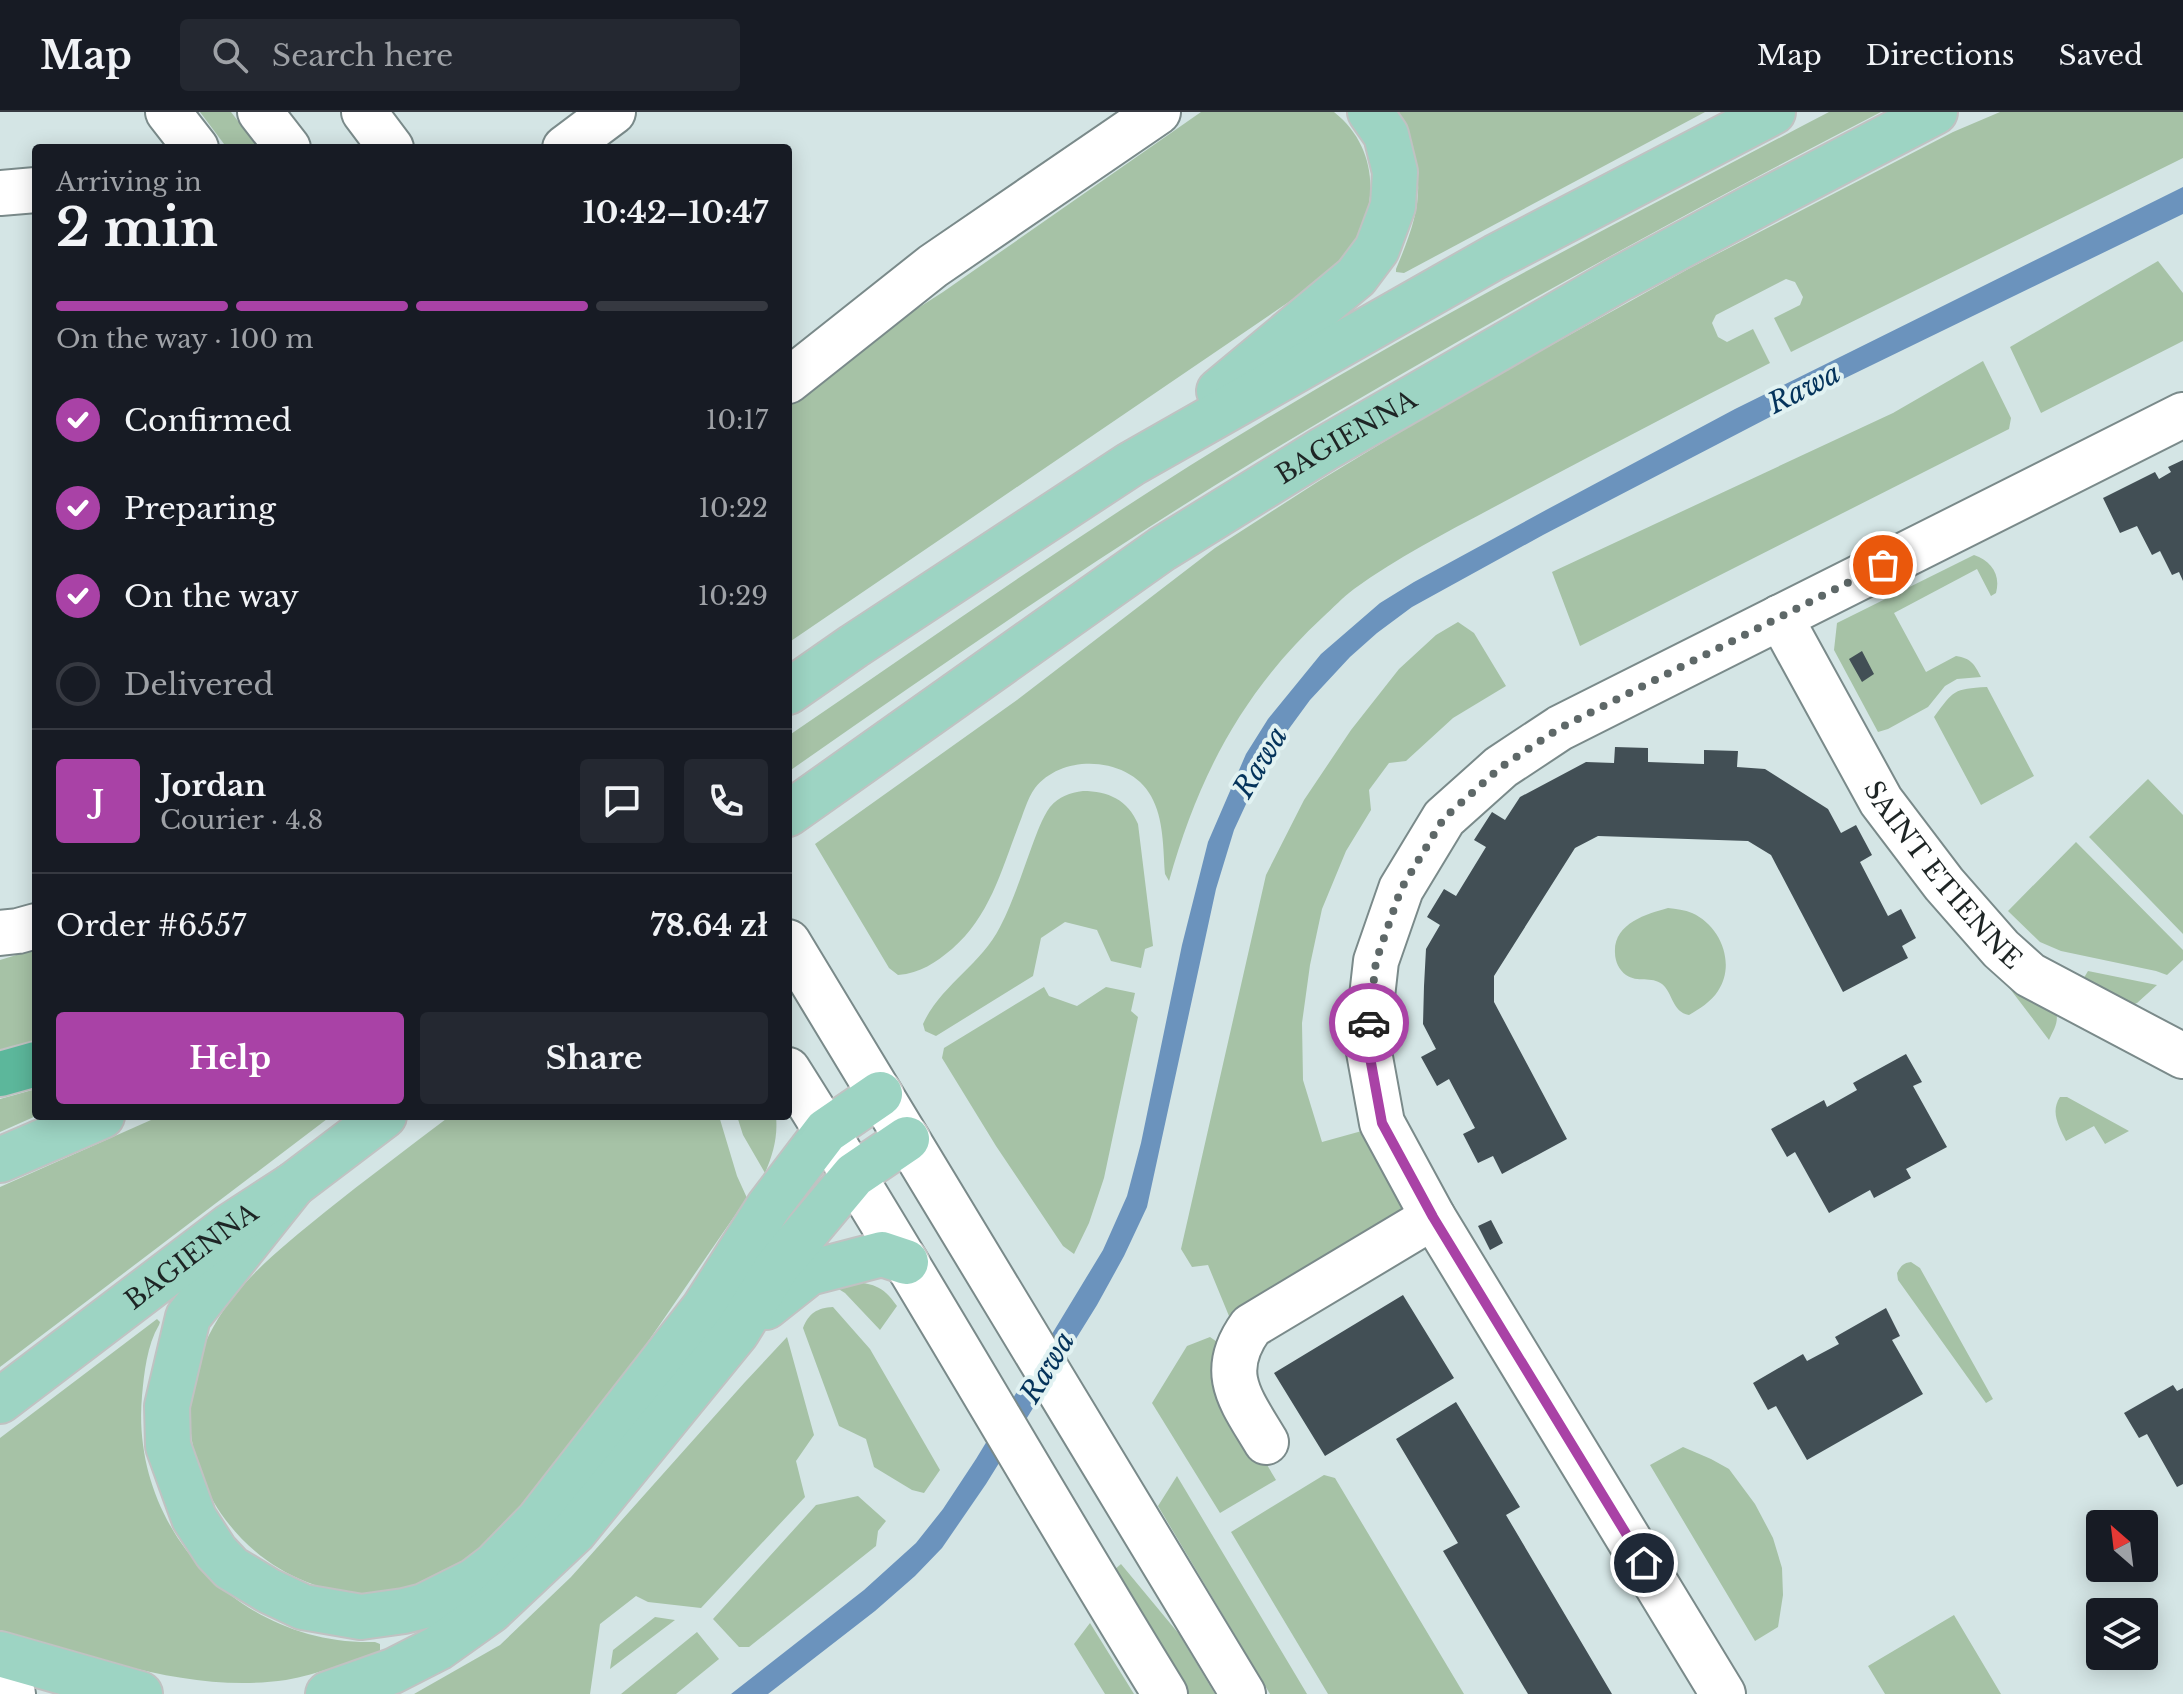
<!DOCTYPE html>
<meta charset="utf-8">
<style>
body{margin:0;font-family:"Libre Baskerville",serif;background:#242831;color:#f1f3f6;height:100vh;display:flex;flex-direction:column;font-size:30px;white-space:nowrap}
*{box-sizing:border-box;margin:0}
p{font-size:26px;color:#9ea1a6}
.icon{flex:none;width:44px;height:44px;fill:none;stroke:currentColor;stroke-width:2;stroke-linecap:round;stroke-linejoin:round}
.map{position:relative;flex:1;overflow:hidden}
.panel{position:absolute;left:32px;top:32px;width:760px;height:976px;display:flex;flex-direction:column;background:#171b24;border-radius:8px;box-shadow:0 4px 20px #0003}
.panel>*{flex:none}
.needle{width:52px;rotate:332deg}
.controls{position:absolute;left:2086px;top:1398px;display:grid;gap:16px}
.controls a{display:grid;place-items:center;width:72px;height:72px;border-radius:8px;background:#171b24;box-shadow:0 4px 20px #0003;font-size:40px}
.pin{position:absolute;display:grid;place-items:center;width:68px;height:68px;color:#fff;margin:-34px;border:4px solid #fff;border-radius:50%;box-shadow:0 2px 8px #0007}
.courier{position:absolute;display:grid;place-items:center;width:80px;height:80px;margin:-40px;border:6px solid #a942a6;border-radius:50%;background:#fff;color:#222;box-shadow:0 2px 10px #0007}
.overview em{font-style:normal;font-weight:800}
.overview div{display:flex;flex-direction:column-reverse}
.overview{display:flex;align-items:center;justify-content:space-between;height:136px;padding:0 24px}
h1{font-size:52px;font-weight:800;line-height:60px}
.bar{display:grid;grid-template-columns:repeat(4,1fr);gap:12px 8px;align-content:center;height:96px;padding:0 24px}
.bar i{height:10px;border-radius:6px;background:#363941}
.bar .active{background:#a942a6}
.bar p{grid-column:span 4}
.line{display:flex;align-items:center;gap:20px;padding:0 24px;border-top:2px solid #363941}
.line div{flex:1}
.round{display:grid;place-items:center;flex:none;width:84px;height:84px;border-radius:8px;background:#242831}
ol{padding:0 24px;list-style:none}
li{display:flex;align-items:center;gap:24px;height:88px}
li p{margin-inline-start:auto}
li .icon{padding:8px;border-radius:50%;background:#a942a6;color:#fff;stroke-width:4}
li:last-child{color:#9ea1a6}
li i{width:44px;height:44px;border:4px solid #363941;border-radius:50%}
.primary-button{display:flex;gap:16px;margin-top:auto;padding:16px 24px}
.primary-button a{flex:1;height:92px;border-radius:8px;background:#a942a6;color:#fff;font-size:32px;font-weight:800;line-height:92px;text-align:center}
.primary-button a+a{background:#242831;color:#f1f3f6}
header{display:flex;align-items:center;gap:48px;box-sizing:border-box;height:112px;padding:0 40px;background:#171b24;border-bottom:2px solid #363941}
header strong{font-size:38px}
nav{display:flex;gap:44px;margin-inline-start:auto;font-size:28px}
.search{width:560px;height:72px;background:#242831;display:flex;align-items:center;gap:20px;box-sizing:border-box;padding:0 28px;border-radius:8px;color:#9ea1a6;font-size:30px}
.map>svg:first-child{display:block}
.green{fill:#a6c2a6}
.water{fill:#6b93bd}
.building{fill:#424f55}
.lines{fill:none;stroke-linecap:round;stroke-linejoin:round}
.minor-casing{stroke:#7a8a8a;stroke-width:48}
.major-casing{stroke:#c0c2c2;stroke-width:48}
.highway-casing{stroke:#c0c2c2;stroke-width:48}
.minor{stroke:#fff;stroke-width:44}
.major{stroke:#9dd4c3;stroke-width:44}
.highway{stroke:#5cb79b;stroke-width:44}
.done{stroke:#5e6868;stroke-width:8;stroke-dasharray:0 14.4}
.route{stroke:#a942a6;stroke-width:10}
.labels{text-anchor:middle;stroke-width:8;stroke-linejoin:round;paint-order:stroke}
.street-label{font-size:26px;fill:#1e2525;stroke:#e1f2f2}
.water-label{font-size:28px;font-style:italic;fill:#04335b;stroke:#e1f2f2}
</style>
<header>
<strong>Map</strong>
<div class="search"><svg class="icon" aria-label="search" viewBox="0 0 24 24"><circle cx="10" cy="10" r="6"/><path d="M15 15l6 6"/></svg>Search here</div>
<nav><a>Map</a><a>Directions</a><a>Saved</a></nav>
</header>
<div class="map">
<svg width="2183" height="1582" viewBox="0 0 2183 1582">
<rect width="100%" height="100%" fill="#d4e5e5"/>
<!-- green -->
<path class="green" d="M200 0H231L259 36H227Z
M1201 0H1334C1375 32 1381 88 1354 130 1340 152 1319 167 1299 183L788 531V289L876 223 943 180Z
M1399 0H1705L1404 161 1396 160V157C1424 91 1426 67 1399 0Z
M1829 0H1881C1668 110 1458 226 1253 350 1094 447 941 553 788 660V624C944 518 1099 407 1261 310 1446 198 1638 100 1829 0Z
M2000 0H2183V46L1791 240 1774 206 1800 193 1803 185 1795 170 1786 167 1716 203 1712 211 1718 225 1727 230 1753 217 1770 251C1689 292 1608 335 1528 377 1469 409 1408 438 1354 477 1343 485 1333 496 1323 505 1243 579 1198 665 1169 769L1165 762C1163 736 1164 707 1151 684 1130 645 1063 640 1035 676 1027 687 1023 703 1018 715 1001 760 989 805 952 837 935 851 921 861 898 863L889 856 815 732 1017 588 1215 436 1319 369 1458 285 1690 156 1953 20Z
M2158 149 2183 181V229L2041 301 2010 235Z
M1983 249 2011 306 2009 317 1580 534 1552 460 1893 301Z
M1974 443C1991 449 2001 462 1996 481L1991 484 1977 457 1894 501 1926 560 1956 544C1971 546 1975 553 1981 565L1957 567 1945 574 1928 595 1888 617 1878 620 1834 538 1837 511Z
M1458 510 1474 521 1506 574 1453 606 1406 649 1389 651 1369 678 1371 698 1346 739 1322 797 1310 853 1302 911 1303 968 1322 1030 1369 1017 1409 1102 1239 1208 1229 1204 1208 1153 1192 1155 1181 1137 1266 763 1304 688 1351 618 1399 557 1436 523Z
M1987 575 2034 664 1981 693 1934 605C1954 578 1953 577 1987 575Z
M2148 667 2183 703V822L2089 725Z
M1083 679C1108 679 1128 688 1138 712L1153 834 1145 837 1141 856 1111 849 1097 818 1065 810 1041 826 1033 864 936 924 925 919 923 912C940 874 981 853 1000 815 1013 790 1022 761 1032 734 1037 721 1042 706 1050 695 1059 684 1070 681 1083 679Z
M2076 730 2183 838V848L2167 863 2156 859 2061 839 2040 830 2008 799Z
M1668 796C1676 797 1685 798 1692 801 1721 814 1736 852 1718 879 1711 890 1699 897 1689 903 1672 900 1673 881 1662 872 1652 864 1637 871 1626 863 1619 858 1615 849 1615 841 1613 812 1646 802 1668 796Z
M36 837V931L0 941V848Z
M2088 859 2157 873 2137 891 2129 894 2082 869Z
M2001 865 2055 897C2060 909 2054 917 2049 928Z
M1044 875 1049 884 1077 894 1106 875 1135 881 1131 899 1138 905 1104 1066 1089 1111 1074 1142 1063 1134 996 1034 942 946 944 936Z
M36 977V1004L0 1020V987Z
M2060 985H2067L2129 1019 2105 1032 2094 1014 2066 1029C2059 1015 2050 1000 2060 985Z
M160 1004H331L0 1255V1075Z
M450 1004H719L737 1064 747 1086C706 1145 666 1204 625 1263 608 1287 593 1312 575 1336 560 1355 541 1373 524 1392 513 1404 501 1417 490 1429 485 1435 479 1443 473 1448 465 1453 454 1457 445 1461 434 1467 422 1474 410 1477 265 1511 141 1357 209 1223 235 1171 281 1136 325 1100 366 1067 408 1036 450 1004Z
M737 1004H776C778 1025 773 1042 765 1061L743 1023Z
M1911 1150 1920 1156 1993 1287 1986 1291 1898 1168 1897 1161C1901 1154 1903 1151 1911 1150Z
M848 1169C872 1172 882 1172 897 1194L880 1218 845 1181 832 1173Z
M833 1195 870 1237 940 1358 924 1381 912 1378 874 1355 866 1327 839 1314 803 1216C809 1201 817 1196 833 1195Z
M157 1207 160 1210 159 1213C147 1233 144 1261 142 1284 130 1418 241 1534 375 1530L380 1532V1539C349 1550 319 1562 286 1568 190 1582 91 1544 0 1518V1326Z
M787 1225 814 1323 796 1349 805 1385 701 1496 648 1490 636 1484 600 1512 590 1582H414L500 1533 571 1465 745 1270Z
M1210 1225 1223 1234 1222 1277 1276 1368 1220 1401 1152 1291 1187 1234Z
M1683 1335 1711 1347 1729 1357 1755 1392 1773 1426 1782 1456 1783 1483 1778 1515 1755 1529 1650 1353Z
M1324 1363 1335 1366 1464 1582H1328L1231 1420Z
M1177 1364 1307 1582H1270L1158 1394Z
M858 1384 886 1409 878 1419 876 1434 749 1535H739L713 1507 816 1393Z
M1121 1452 1179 1522 1215 1582H1188L1113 1459Z
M1954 1503 2001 1582H1885L1868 1554Z
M655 1505 675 1508 610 1557 613 1538Z
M1090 1511 1134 1582H1105L1074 1532Z
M697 1520 719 1547 676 1582H621Z"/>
<!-- water -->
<path class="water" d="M2183 75V102L1835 271 1543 423 1412 495 1377 521 1350 545 1310 588 1280 629 1253 677 1234 718 1216 777 1147 1095 1124 1144 1097 1193 986 1372 942 1436 915 1464 875 1499 768 1582H731L864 1478 916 1431 943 1397 976 1347 1103 1138 1127 1084 1141 1031 1182 833 1208 730 1246 642 1268 607 1321 542 1380 491 1414 470 1546 398 1735 297Z"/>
<!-- building -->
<path class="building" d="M2183 348V469L2179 460 2172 463 2160 439 2152 443 2137 414 2120 421 2103 386 2155 360 2159 367 2171 360 2168 355Z
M1862 539 1874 562 1862 570 1849 547Z
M1615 635 1648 636V650L1704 652V638L1738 639 1737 655 1765 657 1828 697 1841 721 1856 713 1872 743 1860 750 1888 804 1901 797 1916 826 1902 834 1908 846 1843 880 1771 743 1748 729 1598 724 1575 736 1494 864V890L1567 1027 1502 1062 1493 1044 1478 1051 1463 1022 1475 1016 1449 967 1437 974 1421 945 1436 937 1423 912 1424 874 1426 837 1440 813 1427 805 1444 777 1456 784 1486 735 1474 728 1492 700 1505 708 1520 685 1586 650 1614 651Z
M1906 942 1922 970 1913 974 1947 1035 1906 1057 1911 1066 1874 1086 1870 1078 1829 1101 1795 1040 1787 1045 1771 1017 1824 988 1827 995 1857 978 1853 971Z
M1491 1108 1503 1131 1490 1138 1478 1114Z
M1403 1183 1454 1266 1325 1344 1274 1261Z
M1886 1196 1900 1224 1892 1228 1923 1282 1807 1348 1776 1294 1768 1298 1753 1271 1803 1242 1807 1249 1839 1232 1835 1225Z
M2173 1273 2177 1279 2183 1276V1372L2177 1375 2147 1322 2139 1326 2124 1301Z
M1456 1290 1520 1395 1506 1403 1612 1582H1528L1443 1439 1458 1431 1396 1327Z"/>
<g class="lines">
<defs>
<g id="minor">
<path d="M168 0 196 36"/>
<path d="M260 0 288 36"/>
<path d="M364 0 391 36"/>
<path d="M565 36 613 0"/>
<path d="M0 81 36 78"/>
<path d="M788 269 933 154 1158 0"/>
<path id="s1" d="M1780 505 1881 689 1944 772 2001 837 2030 863 2183 944"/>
<path d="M0 821 18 819 36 814"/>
<path d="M788 830 1243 1582"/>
<path d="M788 958C918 1163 1037 1375 1165 1582"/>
<path d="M1266 1330C1241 1288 1217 1261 1251 1214L1433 1105"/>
<path d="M0 1554 13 1582"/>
<path d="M1723 1582 1433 1105 1382 1011 1367 929 1376 849 1401 777 1444 706 1501 655 1560 616 2183 303"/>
</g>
<g id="major">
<path d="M1219 279 1356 165 1377 137 1393 94 1395 60 1386 23 1370 0"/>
<path d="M788 580 854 534 1131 352 1495 145 1773 0"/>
<path id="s2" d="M788 702 1162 437 1324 337 1621 166 1755 94 1935 0"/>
<path d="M0 1048 102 1004"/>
<path d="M293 1073 188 1205 167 1294 168 1334 194 1406 216 1440 231 1456 269 1479 303 1495 361 1505 404 1499 424 1494 474 1469 495 1453 538 1409 704 1196 769 1094 826 1019 880 982"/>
<path d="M766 1195 809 1161 882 1142 906 1150"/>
<path id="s3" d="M0 1289 230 1114 293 1073 384 1004"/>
<path d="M0 1542 140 1582"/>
<path d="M328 1582 393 1559 438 1536 490 1499 574 1420 737 1220 777 1155 854 1063 907 1027"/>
</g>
<path id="highway" d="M0 962 36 952"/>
</defs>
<!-- minor casing -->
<use href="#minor" class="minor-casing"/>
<!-- major casing -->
<use href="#major" class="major-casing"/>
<!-- highway casing -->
<use href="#highway" class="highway-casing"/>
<!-- minor -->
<use href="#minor" class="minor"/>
<!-- major -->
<use href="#major" class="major"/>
<!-- highway -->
<use href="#highway" class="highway"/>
</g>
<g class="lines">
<!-- done -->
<path class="done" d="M1369 911 1376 849 1401 777 1444 706 1501 655 1560 616 1883 453"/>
<!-- route -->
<path class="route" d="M1369 911 1367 929 1382 1011 1433 1105 1644 1451"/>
</g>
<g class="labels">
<!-- street labels -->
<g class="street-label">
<text dy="9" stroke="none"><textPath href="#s2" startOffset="674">BAGIENNA</textPath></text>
<text dy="9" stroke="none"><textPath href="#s1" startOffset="306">SAINT ETIENNE</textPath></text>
<text dy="9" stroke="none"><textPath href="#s3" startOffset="240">BAGIENNA</textPath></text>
</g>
<!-- water labels -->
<g class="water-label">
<text transform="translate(1804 276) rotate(-27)" y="10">Rawa</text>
<text transform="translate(1260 650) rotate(-59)" y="10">Rawa</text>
<text transform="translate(1047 1255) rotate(-59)" y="10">Rawa</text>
</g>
</g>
</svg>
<div class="controls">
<a><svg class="needle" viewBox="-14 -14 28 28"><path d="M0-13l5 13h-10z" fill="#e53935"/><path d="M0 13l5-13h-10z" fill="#9ea1a6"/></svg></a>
<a><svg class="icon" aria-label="layers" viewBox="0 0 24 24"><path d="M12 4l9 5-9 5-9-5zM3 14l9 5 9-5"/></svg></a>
</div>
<div class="pin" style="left:1883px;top:453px;background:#ea580c"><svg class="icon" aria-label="bag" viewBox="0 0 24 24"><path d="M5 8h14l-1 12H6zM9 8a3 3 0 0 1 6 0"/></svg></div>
<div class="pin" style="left:1644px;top:1451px;background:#1f2937"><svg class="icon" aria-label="home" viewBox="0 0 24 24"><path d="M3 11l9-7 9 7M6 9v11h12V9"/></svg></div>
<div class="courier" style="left:1369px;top:911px"><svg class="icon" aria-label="car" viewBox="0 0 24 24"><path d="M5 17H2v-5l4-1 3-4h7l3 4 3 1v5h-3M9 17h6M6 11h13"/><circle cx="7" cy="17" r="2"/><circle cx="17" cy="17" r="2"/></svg></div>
<section class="panel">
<div class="overview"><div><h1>2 min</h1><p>Arriving in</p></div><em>10:42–10:47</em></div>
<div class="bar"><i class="active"></i><i class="active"></i><i class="active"></i><i></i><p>On the way · 100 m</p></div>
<ol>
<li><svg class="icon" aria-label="check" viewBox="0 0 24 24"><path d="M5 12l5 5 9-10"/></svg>Confirmed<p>10:17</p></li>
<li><svg class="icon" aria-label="check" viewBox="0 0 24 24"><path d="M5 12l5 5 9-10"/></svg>Preparing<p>10:22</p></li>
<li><svg class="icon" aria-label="check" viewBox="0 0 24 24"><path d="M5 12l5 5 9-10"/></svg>On the way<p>10:29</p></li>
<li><i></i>Delivered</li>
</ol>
<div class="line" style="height:144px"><b class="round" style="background:#a942a6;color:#fff">J</b><div><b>Jordan</b><p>Courier · 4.8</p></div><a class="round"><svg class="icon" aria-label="chat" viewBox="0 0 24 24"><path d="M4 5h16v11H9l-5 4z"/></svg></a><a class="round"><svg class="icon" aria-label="phone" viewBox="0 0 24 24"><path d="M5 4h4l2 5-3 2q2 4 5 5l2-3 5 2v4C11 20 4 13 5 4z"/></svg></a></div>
<div class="line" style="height:104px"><div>Order #6557</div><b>78.64 zł</b></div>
<div class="primary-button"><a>Help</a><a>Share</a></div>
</section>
</div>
